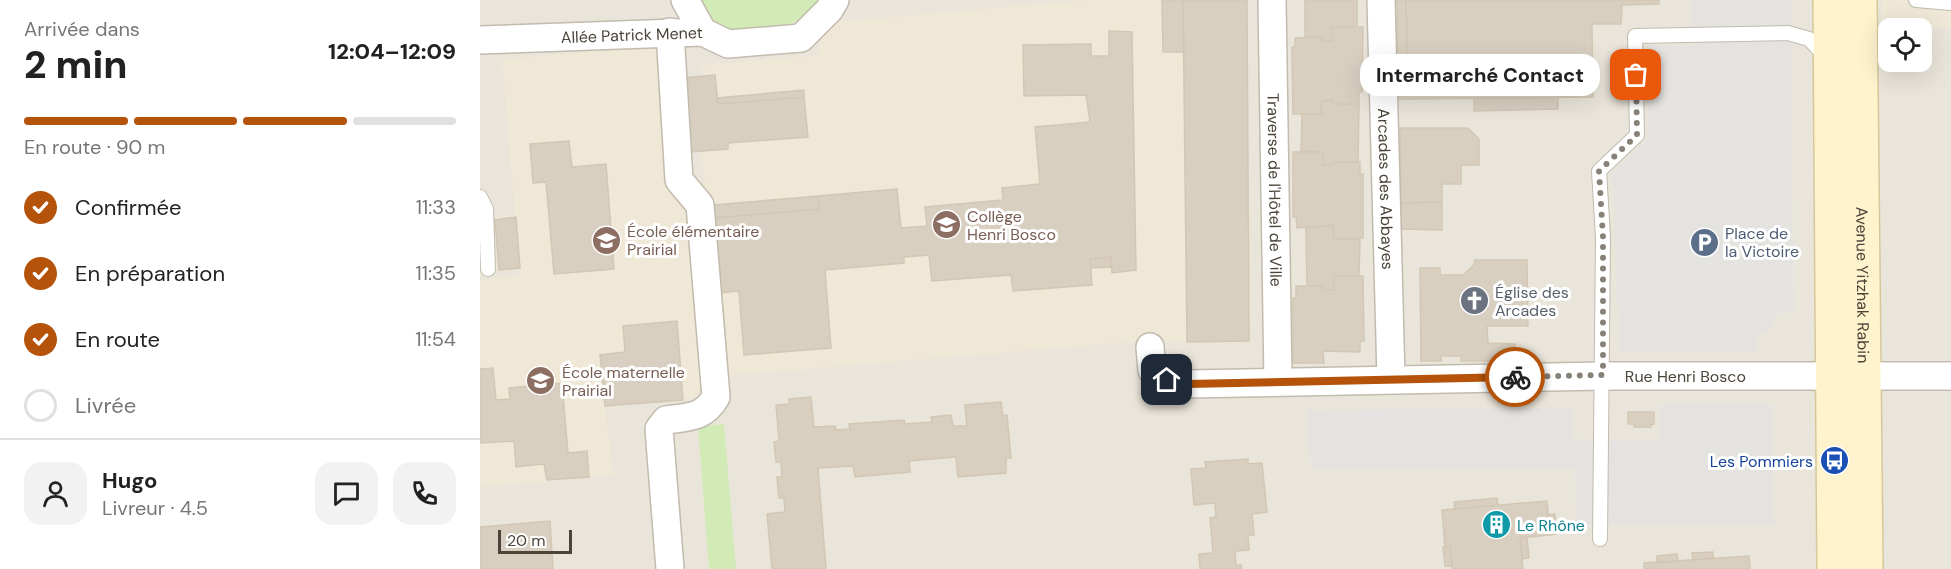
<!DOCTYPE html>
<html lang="fr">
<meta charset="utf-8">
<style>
body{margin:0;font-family:"DM Sans",sans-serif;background:#f2f2f2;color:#222;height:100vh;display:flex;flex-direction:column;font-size:22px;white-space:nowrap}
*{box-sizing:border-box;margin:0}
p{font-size:20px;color:#767676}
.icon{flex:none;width:33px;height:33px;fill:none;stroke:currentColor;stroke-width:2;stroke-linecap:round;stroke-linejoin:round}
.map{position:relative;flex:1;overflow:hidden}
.sheet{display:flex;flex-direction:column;background:#fff;width:480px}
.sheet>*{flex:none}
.controls{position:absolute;left:1398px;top:18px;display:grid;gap:12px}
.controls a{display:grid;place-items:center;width:54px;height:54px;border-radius:12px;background:#fff;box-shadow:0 6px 24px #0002;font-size:30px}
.scale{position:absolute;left:18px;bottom:15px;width:74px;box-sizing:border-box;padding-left:6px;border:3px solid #4b4439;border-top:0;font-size:16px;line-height:21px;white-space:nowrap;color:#4b4439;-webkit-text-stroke:4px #fff;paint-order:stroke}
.pin{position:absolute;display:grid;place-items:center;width:51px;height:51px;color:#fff;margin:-26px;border-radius:12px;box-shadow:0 3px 9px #0006}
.courier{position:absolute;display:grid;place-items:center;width:60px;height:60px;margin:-30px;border:4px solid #b45309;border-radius:50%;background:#fff;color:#222;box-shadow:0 2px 8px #0007}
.bubble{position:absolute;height:42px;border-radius:18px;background:#fff;box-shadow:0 6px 24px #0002;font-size:20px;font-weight:800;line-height:42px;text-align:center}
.summary em{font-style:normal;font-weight:800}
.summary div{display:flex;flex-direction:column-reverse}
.summary{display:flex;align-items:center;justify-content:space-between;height:102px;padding:0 24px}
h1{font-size:39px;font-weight:800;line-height:45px}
.bar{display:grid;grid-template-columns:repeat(4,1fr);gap:9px 6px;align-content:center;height:72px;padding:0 24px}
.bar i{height:8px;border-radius:4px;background:#e0e0e0}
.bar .current{background:#b45309}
.bar p{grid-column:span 4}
.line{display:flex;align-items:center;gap:15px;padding:0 24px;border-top:2px solid #e0e0e0}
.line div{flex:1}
.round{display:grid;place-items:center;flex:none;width:63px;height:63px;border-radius:18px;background:#f2f2f2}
ol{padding:0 24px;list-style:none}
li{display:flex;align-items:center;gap:18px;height:66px}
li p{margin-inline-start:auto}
li .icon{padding:6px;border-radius:50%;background:#b45309;color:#fff;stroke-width:4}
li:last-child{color:#767676}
li i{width:33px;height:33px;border:3px solid #e0e0e0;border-radius:50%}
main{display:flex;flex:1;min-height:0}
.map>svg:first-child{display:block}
.residential{fill:#eae5da;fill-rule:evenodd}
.education{fill:#efe8d6}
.green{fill:#d2eab5}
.parking{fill:#e5e3e0}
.building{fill:#d8cfc1;stroke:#d3c7b4;stroke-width:1.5}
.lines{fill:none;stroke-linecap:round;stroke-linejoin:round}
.lane-casing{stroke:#c2bbae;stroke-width:16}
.street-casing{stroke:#c2bbae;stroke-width:30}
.secondary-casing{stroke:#d6c79b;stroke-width:36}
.lane{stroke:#fff;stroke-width:14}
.street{stroke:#fff;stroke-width:27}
.secondary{stroke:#fff3cd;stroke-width:33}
.done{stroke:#878178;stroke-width:6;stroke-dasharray:0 10.8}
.route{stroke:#b45309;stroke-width:8}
.labels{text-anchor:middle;stroke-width:6;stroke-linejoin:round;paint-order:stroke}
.street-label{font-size:16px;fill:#4b4439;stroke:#fff}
.education-label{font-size:16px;fill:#785e54;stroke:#fff;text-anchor:start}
.service-label{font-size:16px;fill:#4e5e75;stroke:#fff;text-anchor:start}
.worship-label{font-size:16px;fill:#5b616d;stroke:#fff;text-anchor:start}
.transit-label{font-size:16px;fill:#164399;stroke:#fff;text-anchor:end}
.culture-label{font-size:16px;fill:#0d838f;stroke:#fff;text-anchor:start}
</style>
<main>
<section class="sheet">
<div class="summary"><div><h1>2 min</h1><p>Arrivée dans</p></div><em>12:04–12:09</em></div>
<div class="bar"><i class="current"></i><i class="current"></i><i class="current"></i><i></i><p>En route · 90 m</p></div>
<ol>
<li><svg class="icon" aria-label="check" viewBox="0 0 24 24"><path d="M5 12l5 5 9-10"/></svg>Confirmée<p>11:33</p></li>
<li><svg class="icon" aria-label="check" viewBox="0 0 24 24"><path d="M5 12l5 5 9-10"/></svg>En préparation<p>11:35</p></li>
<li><svg class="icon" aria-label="check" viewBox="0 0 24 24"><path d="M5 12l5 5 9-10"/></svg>En route<p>11:54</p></li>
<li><i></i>Livrée</li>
</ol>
<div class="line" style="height:108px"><a class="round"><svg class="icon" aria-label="person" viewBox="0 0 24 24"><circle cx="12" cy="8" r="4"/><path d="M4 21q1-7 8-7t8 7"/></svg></a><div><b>Hugo</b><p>Livreur · 4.5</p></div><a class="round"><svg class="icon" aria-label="chat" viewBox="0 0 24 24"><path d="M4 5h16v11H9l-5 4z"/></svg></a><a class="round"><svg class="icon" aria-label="phone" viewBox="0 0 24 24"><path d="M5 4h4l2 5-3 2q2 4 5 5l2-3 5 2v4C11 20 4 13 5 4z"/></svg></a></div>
</section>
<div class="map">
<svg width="1471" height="569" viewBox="0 0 1471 569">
<rect width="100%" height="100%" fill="#f6f3ec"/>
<!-- residential -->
<path class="residential" d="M0 0H1471V569H0ZM1408 28H1442V62H1408Z"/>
<!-- education -->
<path class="education" d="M606 0H703L707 342H651L243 376 233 297 222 152H210L203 78 224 76 222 65 339 55V43L352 22Z
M1402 0H1471V29L1401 23Z
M182 46 214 210 225 384 214 397 203 400 125 406 133 475 0 487V280L40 276 22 59Z"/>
<!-- green -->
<path class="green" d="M219 0H345C329 29 254 40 229 21 224 17 221 6 219 0Z
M244 424 256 569H229L218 427Z"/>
<!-- parking -->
<path class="parking" d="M1213 0H1311L1314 313 1295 314 1294 324 1286 332 1278 335 1276 352H1139L1133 171 1169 139 1168 45 1212 46Z
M1179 405H1293L1294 524 1096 525 1094 467 831 469 827 410 1092 408V439L1180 440Z"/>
<!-- building -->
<path class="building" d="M682 0H703L704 52H683Z
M703 0H767L769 341 707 342Z
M825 0H877V27H852V41H843L842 37H825Z
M917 0H926L928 99H908V79H918Z
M926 0H1179V4L1142 5 1141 24H1112L1113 97 928 99Z
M852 27H883L882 92H879V104H853L852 100 842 101 841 114H813L812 47 815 48V38L842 37 843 41H852Z
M629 31 652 32 656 270 632 273 631 257 610 259 612 285 533 291 531 275 452 281 449 255 424 257V263L345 270 351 348 264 355 259 291 240 293 235 218 339 209 338 196 417 189 421 228 447 226 445 207 523 200 522 188 560 184 555 127 610 122 606 95 544 96 543 45 611 44V56H629Z
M235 75 238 104 324 97 328 137 248 143V149L210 152 203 78Z
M324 90V97L238 104 237 98Z
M994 98H1078V109L994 111Z
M852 100 853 104H879L878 162H854V165H843V152L821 151 822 114H841L842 101Z
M920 128H988L999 139V165H981V184H962V202L921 203Z
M89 141 92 167 126 164 134 269 74 274 66 182 53 183 50 144Z
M813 152H843V165H854V162H880V174H883V238L854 239 853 225 817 228 816 217H813Z
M338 196 339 209 235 218 234 205Z
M962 202V230L921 229V203Z
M36 217 40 268 19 270 15 220Z
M853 225 854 239H880L879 276H854V290H843V286H827L826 228Z
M631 257V267L611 268 610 259Z
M995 260H1047L1048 326H1007L1008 343 1035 344 1034 361H981V356H961V361H941L940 268H960V275H983L994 265Z
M854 276H883L884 341H880V352L843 351 844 363H813V298H816V286H843V290H854Z
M197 321 203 400 125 406 120 355 145 352 143 326Z
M13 368 16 400 30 399 29 388 82 383 88 453 107 451 109 477 67 480 64 464 36 467 34 441 0 443V369Z
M331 397 334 427 355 426 356 430 370 429 369 424 424 420 425 424 452 422 451 417 471 415 473 426H487L485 405 521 402 523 416 527 415 531 458H526V473L478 477 476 457 429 461 430 472 375 477 373 466 338 468 346 569H292L287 514 305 512 304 498H299L297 477H302L301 462H296L294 442 299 441 296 405 309 404V399Z
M1148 412H1174V424L1170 425 1171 427H1154V424H1148Z
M768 459V464L782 463 787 512 772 514 774 535H768L769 550 755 551 756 565H761L762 569H720L719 554 733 553 730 518 736 517 735 503 714 505 711 469 726 468 725 462Z
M1017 498 1018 505 975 509 974 502Z
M1067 501 1070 535 1040 538 1043 569H972L970 546 965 547 962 510Z
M1075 514 1076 534 1070 535 1068 515Z
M70 521 73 569H0V527Z
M1047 537 1049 558 1043 559 1040 538Z
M970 546 972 566H965L963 547Z
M1233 552V558L1213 560 1212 553Z
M1197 554 1198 561 1177 563V556Z
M1269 556 1270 569H1164V563Z"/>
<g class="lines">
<defs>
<path id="lane" d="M1436 0 1471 3
M0 197 6 209 8 269
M1120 539 1123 237 1119 171 1157 135 1155 36 1308 33 1329 39 1345 56"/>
<g id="street">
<path d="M205 0 223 32"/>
<path id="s1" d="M792 0 798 381"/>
<path id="s2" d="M901 0 911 378"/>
<path id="s3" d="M0 40 223 32 248 44 321 38 349 10 355 0"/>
<path id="s4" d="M670 347 672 370 687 380 708 384 1123 376H1471"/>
<path d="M190 569 179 429 186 420C208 417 224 418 236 397L220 205 199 180 190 32"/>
</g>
<g id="secondary">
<path d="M1350 0 1354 569"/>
<path id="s5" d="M1380 0 1386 569"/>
</g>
</defs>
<!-- lane casing -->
<use href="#lane" class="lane-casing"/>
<!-- street casing -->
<use href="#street" class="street-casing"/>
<!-- secondary casing -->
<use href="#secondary" class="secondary-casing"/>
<!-- lane -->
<use href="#lane" class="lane"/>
<!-- street -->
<use href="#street" class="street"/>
<!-- secondary -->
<use href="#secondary" class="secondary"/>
</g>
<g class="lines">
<!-- done -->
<path class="done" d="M1035 377 1123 375V237L1119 171 1157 135 1156 75"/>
<!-- route -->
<path class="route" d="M687 380 708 384 1035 377"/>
</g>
<!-- icons -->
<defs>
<symbol id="school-disc" viewBox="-11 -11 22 22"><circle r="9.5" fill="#8d6e63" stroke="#fff"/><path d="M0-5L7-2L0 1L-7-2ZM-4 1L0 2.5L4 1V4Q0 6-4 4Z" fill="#fff"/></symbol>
<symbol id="parking-disc" viewBox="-11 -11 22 22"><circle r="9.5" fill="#5c6f8a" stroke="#fff"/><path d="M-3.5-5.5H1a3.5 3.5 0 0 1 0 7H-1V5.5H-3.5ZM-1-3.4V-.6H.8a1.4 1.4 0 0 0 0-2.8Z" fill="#fff"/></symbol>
<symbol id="church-disc" viewBox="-11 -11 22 22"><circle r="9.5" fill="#6b7280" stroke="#fff"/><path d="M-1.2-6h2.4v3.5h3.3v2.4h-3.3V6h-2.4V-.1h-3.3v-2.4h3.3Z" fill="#fff"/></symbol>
<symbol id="bus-disc" viewBox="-11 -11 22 22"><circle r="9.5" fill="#1a4fb4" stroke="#fff"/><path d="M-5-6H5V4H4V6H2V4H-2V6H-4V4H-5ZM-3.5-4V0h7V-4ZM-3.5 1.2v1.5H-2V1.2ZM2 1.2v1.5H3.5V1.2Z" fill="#fff"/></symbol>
<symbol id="building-disc" viewBox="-11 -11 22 22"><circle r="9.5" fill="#0f9aa8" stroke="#fff"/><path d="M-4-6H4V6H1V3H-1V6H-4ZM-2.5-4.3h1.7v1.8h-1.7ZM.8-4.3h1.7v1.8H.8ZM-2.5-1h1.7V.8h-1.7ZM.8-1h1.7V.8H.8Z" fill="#fff"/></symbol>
</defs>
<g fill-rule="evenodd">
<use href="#school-disc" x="450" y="208" width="33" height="33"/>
<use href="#school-disc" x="110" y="224" width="33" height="33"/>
<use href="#parking-disc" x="1208" y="226" width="33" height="33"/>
<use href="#church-disc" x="978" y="284" width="33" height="33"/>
<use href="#school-disc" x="44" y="364" width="33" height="33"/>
<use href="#bus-disc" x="1338" y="444" width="33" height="33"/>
<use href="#building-disc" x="1000" y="508" width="33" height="33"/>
</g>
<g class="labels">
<!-- street labels -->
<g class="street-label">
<text dy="6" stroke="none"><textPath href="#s3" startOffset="152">Allée Patrick Menet</textPath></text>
<text dy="6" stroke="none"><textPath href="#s2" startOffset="189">Arcades des Abbayes</textPath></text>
<text dy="6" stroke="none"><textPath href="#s1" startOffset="190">Traverse de l'Hôtel de Ville</textPath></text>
<text dy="6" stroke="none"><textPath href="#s5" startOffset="285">Avenue Yitzhak Rabin</textPath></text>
<text dy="6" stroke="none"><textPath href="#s4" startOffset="560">Rue Henri Bosco</textPath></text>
</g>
<!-- education labels -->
<g class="education-label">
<text x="487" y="222">Collège<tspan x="487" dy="18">Henri Bosco</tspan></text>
<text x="147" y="237">École élémentaire<tspan x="147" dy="18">Prairial</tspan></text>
<text x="82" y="378">École maternelle<tspan x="82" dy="18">Prairial</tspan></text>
</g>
<!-- service labels -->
<g class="service-label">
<text x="1245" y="239">Place de<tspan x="1245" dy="18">la Victoire</tspan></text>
</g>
<!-- worship labels -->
<g class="worship-label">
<text x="1015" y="298">Église des<tspan x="1015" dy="18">Arcades</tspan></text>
</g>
<!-- transit labels -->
<g class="transit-label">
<text x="1333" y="467">Les Pommiers</text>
</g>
<!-- culture labels -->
<g class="culture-label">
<text x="1037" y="531">Le Rhône</text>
</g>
</g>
</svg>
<div class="controls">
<a><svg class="icon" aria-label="locate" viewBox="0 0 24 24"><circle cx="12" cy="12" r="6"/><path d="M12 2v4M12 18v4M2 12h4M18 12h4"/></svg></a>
</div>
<div class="scale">20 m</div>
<div class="pin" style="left:1156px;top:75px;background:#ea580c"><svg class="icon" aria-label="bag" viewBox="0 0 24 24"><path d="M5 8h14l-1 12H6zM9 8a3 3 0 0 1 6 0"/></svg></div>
<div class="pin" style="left:687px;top:380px;background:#1f2937"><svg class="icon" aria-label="home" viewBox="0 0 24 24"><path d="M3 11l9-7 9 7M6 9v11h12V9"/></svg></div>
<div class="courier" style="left:1035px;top:377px"><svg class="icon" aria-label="bike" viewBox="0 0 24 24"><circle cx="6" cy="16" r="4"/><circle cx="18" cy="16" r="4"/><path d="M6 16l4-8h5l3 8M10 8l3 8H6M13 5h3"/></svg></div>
<div class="bubble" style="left:880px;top:54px;width:240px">Intermarché Contact</div>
</div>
</main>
